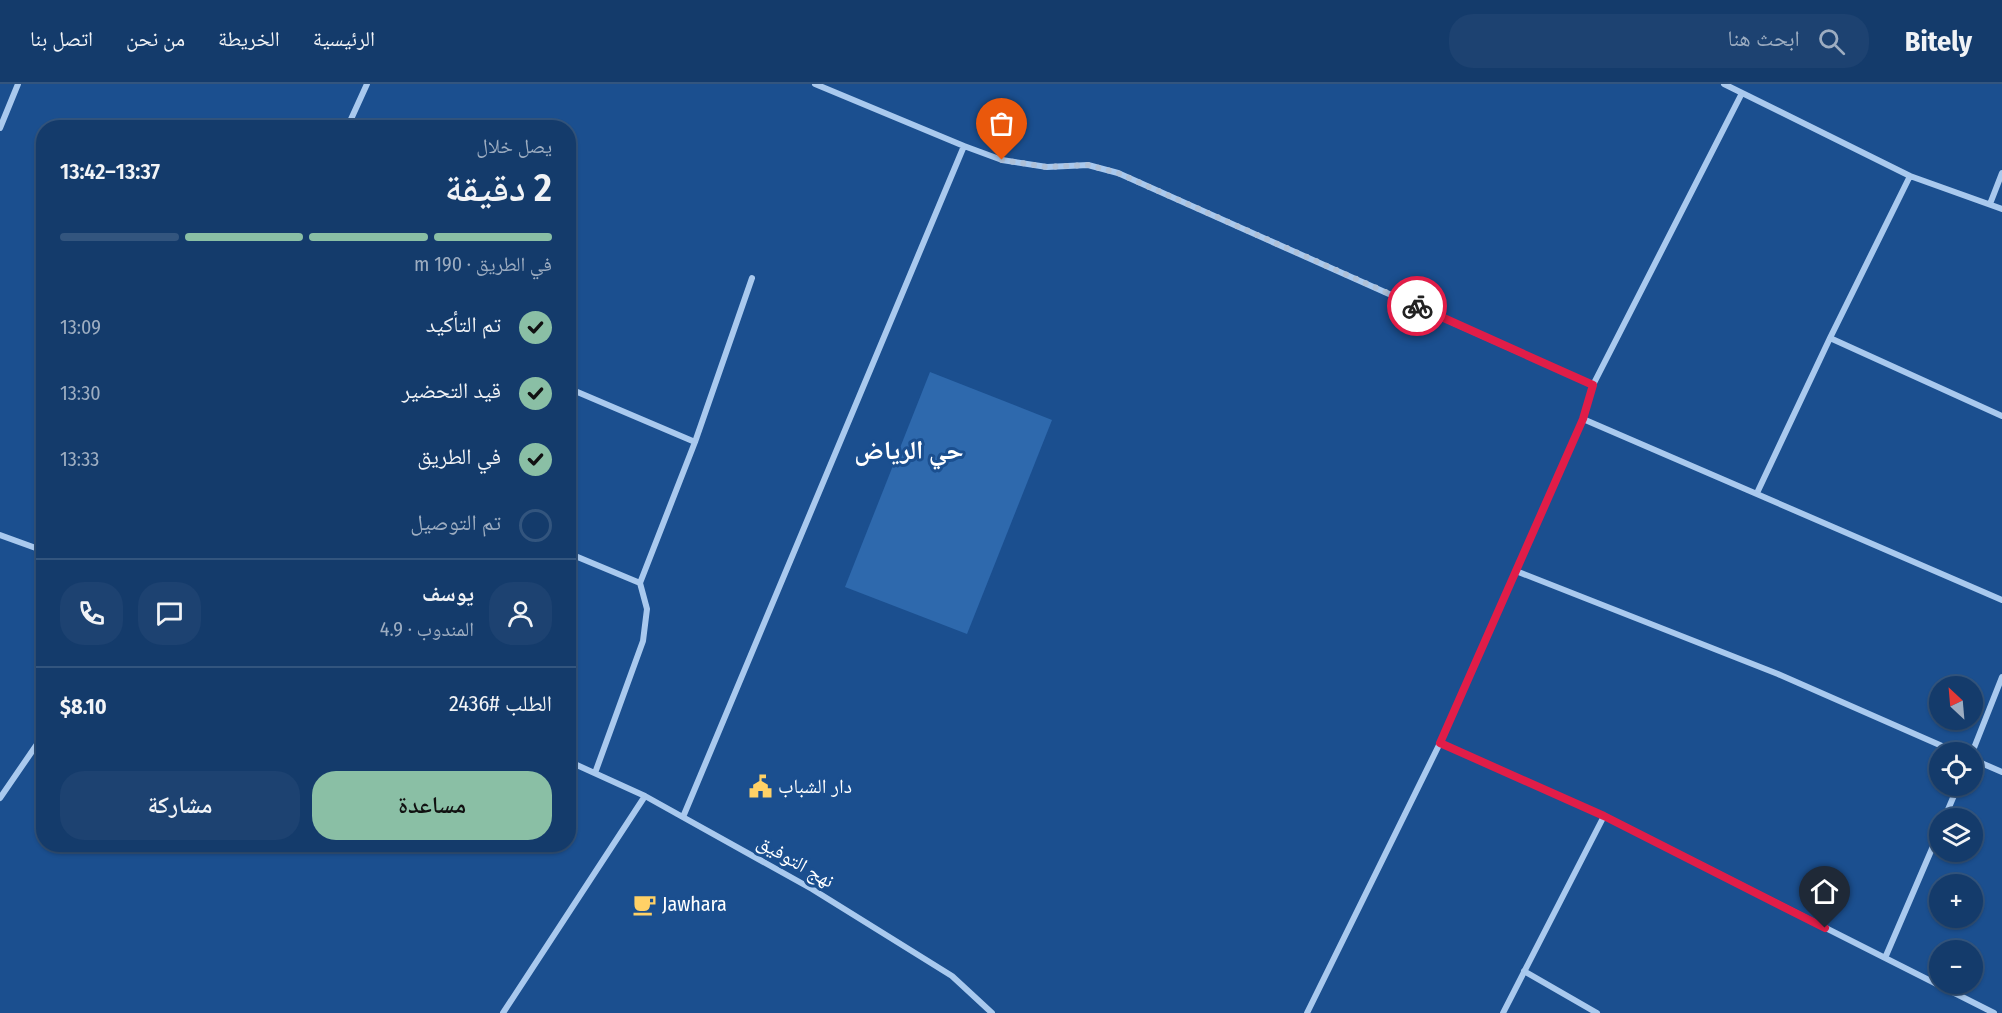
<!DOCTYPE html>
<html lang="ar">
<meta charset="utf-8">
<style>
body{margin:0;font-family:"Fira Sans Condensed","Noto Naskh Arabic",sans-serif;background:#1d4271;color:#f1f3f6;direction:rtl;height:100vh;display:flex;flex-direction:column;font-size:22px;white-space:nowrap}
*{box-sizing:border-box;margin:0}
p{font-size:20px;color:#9dadc1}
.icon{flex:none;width:33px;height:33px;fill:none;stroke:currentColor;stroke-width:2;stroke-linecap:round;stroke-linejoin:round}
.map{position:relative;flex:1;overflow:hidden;direction:ltr}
.side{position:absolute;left:36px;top:36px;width:540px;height:732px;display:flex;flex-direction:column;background:#143b6b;border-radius:24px;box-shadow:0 2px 4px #0004,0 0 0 2px #33557e;direction:rtl}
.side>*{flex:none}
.needle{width:39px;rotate:334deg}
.controls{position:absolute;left:1929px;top:592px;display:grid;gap:12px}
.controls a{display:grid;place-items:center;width:54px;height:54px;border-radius:50%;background:#143b6b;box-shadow:0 2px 4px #0004,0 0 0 2px #33557e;font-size:30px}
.pin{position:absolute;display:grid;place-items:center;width:51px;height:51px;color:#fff;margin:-62px -26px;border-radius:50% 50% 50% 0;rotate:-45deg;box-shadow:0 0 6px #0007}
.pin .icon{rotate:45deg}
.courier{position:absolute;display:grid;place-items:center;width:60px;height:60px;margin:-30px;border:4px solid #e11d48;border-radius:50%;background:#fff;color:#222;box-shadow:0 2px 8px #0007}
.overview em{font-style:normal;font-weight:600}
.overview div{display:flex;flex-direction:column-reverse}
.overview{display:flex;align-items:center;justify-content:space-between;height:102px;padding:0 24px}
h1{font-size:39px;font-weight:600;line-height:45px}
.bar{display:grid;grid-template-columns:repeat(4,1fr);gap:9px 6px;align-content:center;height:72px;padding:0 24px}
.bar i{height:8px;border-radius:4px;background:#33557e}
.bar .active{background:#8abfa5}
.bar p{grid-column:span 4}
.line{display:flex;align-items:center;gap:15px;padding:0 24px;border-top:2px solid #33557e}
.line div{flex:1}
.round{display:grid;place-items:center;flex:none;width:63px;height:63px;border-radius:24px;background:#1d4271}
ol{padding:0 24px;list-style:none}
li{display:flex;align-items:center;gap:18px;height:66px}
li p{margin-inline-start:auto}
li .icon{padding:6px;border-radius:50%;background:#8abfa5;color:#111;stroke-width:4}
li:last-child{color:#9dadc1}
li i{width:33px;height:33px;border:3px solid #33557e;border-radius:50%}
.cta{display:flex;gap:12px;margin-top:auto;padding:12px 24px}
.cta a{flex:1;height:69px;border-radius:24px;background:#8abfa5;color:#111;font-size:24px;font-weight:600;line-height:69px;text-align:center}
.cta a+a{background:#1d4271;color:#f1f3f6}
header{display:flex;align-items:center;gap:36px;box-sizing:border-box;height:84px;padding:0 30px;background:#143b6b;border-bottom:2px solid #33557e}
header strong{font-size:28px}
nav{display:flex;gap:33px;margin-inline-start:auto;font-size:21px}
.search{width:420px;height:54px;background:#1d4271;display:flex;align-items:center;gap:15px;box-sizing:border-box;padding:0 21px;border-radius:24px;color:#9dadc1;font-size:22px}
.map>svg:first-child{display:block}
.green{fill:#2e69ad}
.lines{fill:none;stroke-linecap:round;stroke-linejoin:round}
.minor{stroke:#a9c9ee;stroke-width:6}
.done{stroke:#afc1d8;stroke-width:6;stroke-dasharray:0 10.8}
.route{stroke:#e11d48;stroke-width:8}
.labels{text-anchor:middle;stroke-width:6;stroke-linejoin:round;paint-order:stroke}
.poi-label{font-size:20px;fill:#fff;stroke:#1b4f8f;text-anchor:start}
.street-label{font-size:20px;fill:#fff;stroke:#1b4f8f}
.district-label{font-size:26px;font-weight:bold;fill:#fff;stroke:#1b4f8f}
</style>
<header>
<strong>Bitely</strong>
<div class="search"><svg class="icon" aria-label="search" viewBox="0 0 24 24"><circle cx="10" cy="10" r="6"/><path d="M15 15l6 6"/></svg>ابحث هنا</div>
<nav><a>الرئيسية</a><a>الخريطة</a><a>من نحن</a><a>اتصل بنا</a></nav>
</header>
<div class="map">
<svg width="2002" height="929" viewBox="0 0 2002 929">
<rect width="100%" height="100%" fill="#1b4f8f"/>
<!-- green -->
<path class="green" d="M930 288 1052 336 967 550 845 503Z"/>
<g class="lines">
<!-- minor -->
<path class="minor" d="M815 0 964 62 1002 76 1047 83 1088 81 1118 89 1593 301
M1724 0 1910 92 2002 125
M0 44 18 0
M347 44 367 0
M1990 120 2002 89
M1830 254 2002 332
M568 304 695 358
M1583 335 2002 516
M1757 409 1830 254 1910 92
M0 451 44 467
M568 469 640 499 695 358 752 194
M1516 487 1778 590 1958 669
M1440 659 1604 732 1994 929
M1972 669 2002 593
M1972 675 2002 688
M568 677 645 712 812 805 952 892 992 929
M595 689 643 557 647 525 640 499
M0 714 44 650
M683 733 964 62
M1944 735 1958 702
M1885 874 1940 746
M1524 887 1597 929
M503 929 645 712
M1307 929 1440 659 1583 335 1593 301 1742 9
M1503 929 1604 732"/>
</g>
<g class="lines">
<!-- done -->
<path class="done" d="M1002 76 1047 83 1088 81 1118 89 1417 222"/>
<!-- route -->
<path class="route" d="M1417 222 1593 301 1583 335 1440 659 1604 732 1825 844"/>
</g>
<!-- icons -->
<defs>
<symbol id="civic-bare" viewBox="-9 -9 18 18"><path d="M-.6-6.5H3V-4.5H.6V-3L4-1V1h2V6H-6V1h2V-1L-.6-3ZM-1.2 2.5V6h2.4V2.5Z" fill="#ffd166" stroke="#1b4f8f" stroke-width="2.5" paint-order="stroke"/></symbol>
<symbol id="cafe-bare" viewBox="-9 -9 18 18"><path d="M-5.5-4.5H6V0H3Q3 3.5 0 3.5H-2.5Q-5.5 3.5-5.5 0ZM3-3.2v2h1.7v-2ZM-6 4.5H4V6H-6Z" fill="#ffd166" stroke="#1b4f8f" stroke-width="2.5" paint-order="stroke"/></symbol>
</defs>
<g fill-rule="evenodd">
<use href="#civic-bare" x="744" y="686" width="33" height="33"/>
<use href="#cafe-bare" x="628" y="804" width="33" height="33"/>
</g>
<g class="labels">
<!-- poi labels -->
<g class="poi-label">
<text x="778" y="709">دار الشباب</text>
<text x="662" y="827">Jawhara</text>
</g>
<!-- street labels -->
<g class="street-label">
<text transform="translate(796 777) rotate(30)" y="7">نهج التوفيق</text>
</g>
<!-- district labels -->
<g class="district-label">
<text x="909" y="375">حي الرياض</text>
</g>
</g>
</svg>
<div class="controls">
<a><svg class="needle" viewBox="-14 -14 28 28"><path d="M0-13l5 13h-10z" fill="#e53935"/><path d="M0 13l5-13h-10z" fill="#9dadc1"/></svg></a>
<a><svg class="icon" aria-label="locate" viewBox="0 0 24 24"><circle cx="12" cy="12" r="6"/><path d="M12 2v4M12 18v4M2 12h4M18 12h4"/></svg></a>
<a><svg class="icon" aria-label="layers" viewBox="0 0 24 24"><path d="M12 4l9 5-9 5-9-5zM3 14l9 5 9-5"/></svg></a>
<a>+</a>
<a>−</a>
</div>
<div class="pin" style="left:1002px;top:76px;background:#ea580c"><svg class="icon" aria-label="bag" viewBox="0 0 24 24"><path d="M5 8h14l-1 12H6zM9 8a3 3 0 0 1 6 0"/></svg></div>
<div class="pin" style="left:1825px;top:844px;background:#1f2937"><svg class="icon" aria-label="home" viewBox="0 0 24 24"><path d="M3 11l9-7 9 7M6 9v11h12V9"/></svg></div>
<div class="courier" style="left:1417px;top:222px"><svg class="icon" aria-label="bike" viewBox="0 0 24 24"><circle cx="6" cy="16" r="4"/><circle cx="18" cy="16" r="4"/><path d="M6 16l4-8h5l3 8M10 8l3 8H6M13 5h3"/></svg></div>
<section class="side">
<div class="overview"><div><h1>2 دقيقة</h1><p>يصل خلال</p></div><em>13:37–13:42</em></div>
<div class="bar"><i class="active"></i><i class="active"></i><i class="active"></i><i></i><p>في الطريق · 190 m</p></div>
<ol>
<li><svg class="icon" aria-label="check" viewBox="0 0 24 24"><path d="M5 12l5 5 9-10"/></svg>تم التأكيد<p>13:09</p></li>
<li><svg class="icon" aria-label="check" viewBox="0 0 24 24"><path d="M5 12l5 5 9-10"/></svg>قيد التحضير<p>13:30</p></li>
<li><svg class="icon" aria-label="check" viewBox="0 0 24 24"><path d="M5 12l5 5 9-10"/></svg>في الطريق<p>13:33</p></li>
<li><i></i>تم التوصيل</li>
</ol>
<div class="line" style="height:108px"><a class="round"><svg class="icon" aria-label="person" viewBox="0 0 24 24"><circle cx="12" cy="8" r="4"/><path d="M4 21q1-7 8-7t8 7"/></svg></a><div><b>يوسف</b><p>المندوب · 4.9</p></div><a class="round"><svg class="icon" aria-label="chat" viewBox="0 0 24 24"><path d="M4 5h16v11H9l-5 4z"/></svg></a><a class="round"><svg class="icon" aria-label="phone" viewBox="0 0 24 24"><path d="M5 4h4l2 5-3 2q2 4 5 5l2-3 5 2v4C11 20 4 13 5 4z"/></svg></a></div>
<div class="line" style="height:78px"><div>الطلب #2436</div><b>$8.10</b></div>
<div class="cta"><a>مساعدة</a><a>مشاركة</a></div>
</section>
</div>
